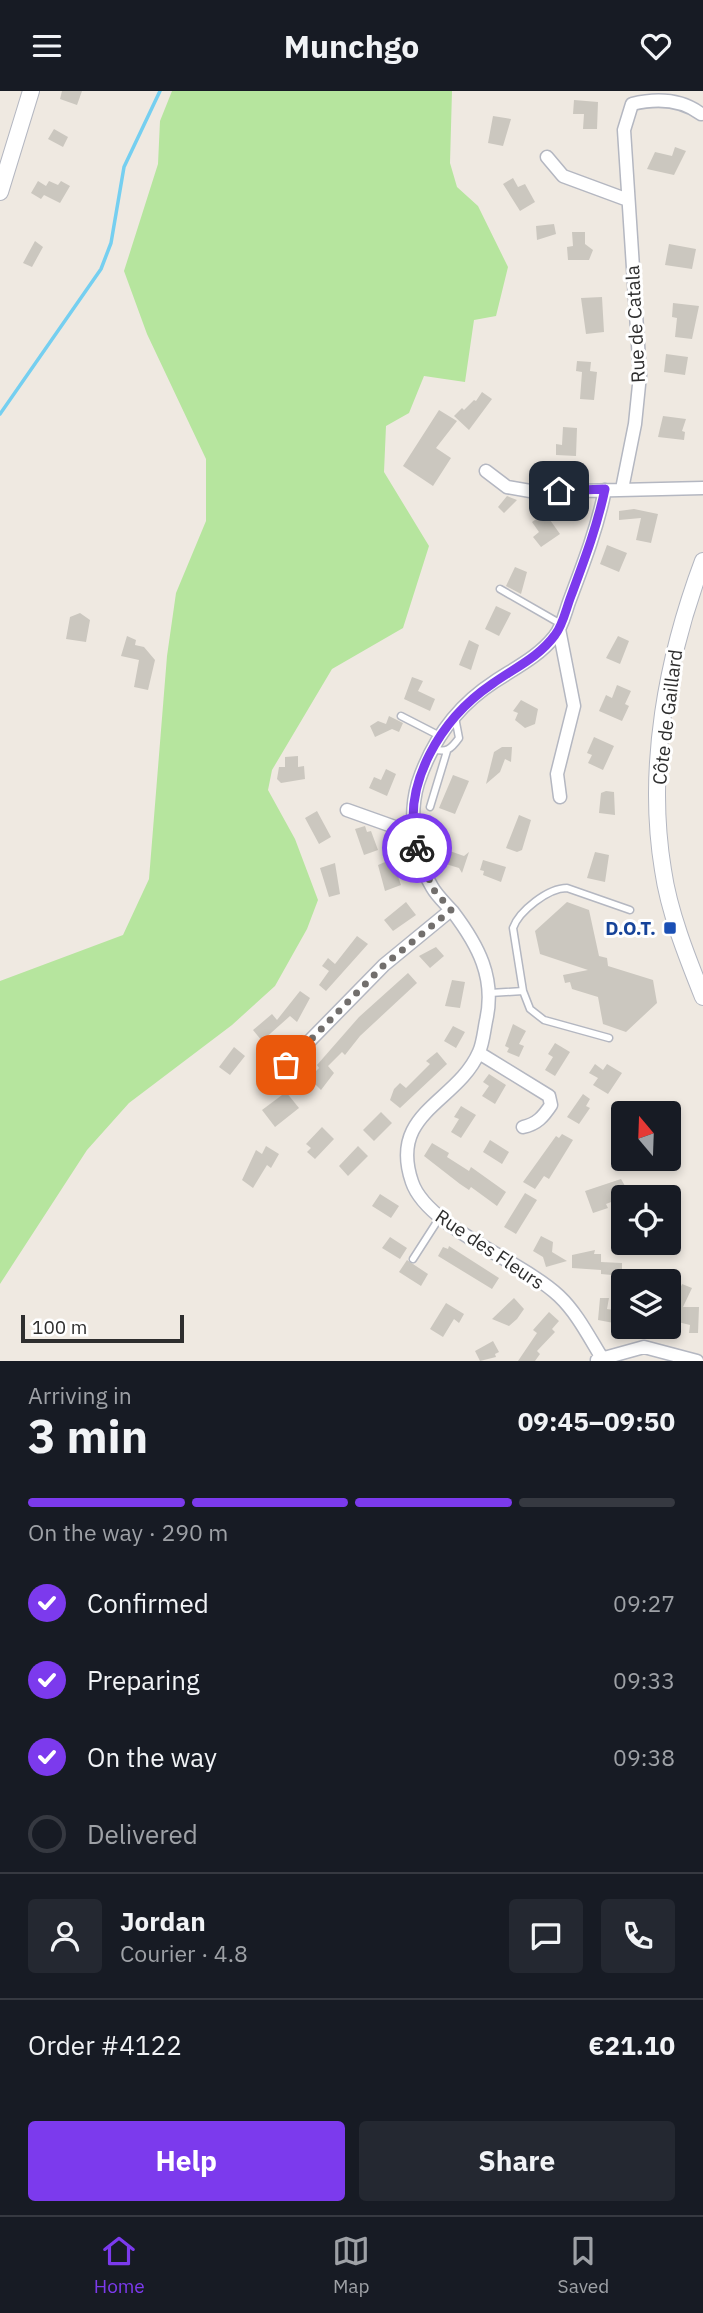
<!DOCTYPE html>
<meta charset="utf-8">
<style>
body{margin:0;font-family:"IBM Plex Sans",sans-serif;background:#242831;color:#f1f3f6;height:100vh;display:flex;flex-direction:column;font-size:26px;white-space:nowrap}
*{box-sizing:border-box;margin:0}
p{font-size:23px;color:#9ea1a6}
.icon{flex:none;width:38px;height:38px;fill:none;stroke:currentColor;stroke-width:2;stroke-linecap:round;stroke-linejoin:round}
.map{position:relative;height:1270px;overflow:hidden}
.panel{display:flex;flex-direction:column;background:#171b24;flex:1}
.panel>*{flex:none}
.needle{width:46px;rotate:341deg}
.fabs{position:absolute;left:611px;top:1010px;display:grid;gap:14px}
.fabs a{display:grid;place-items:center;width:70px;height:70px;border-radius:7px;background:#171b24;box-shadow:0 4px 10px #0003;font-size:35px}
.scale{position:absolute;left:21px;bottom:18px;width:163px;box-sizing:border-box;padding-left:7px;border:4px solid #2e2e2e;border-top:0;font-size:19px;line-height:24px;white-space:nowrap;color:#2e2e2e;-webkit-text-stroke:5px #fff;paint-order:stroke}
.pin{position:absolute;display:grid;place-items:center;width:60px;height:60px;color:#fff;margin:-30px;border-radius:14px;box-shadow:0 4px 10px #0006}
.courier{position:absolute;display:grid;place-items:center;width:70px;height:70px;margin:-35px;border:5px solid #7c3aed;border-radius:50%;background:#fff;color:#222;box-shadow:0 2px 9px #0007}
.head em{font-style:normal;font-weight:700}
.head div{display:flex;flex-direction:column-reverse}
.head{display:flex;align-items:center;justify-content:space-between;height:119px;padding:0 28px}
h1{font-size:46px;font-weight:700;line-height:52px}
.bar{display:grid;grid-template-columns:repeat(4,1fr);gap:10px 7px;align-content:center;height:84px;padding:0 28px}
.bar i{height:9px;border-radius:5px;background:#363941}
.bar .active{background:#7c3aed}
.bar p{grid-column:span 4}
.line{display:flex;align-items:center;gap:18px;padding:0 28px;border-top:2px solid #363941}
.line div{flex:1}
.round{display:grid;place-items:center;flex:none;width:74px;height:74px;border-radius:7px;background:#242831}
ol{padding:0 28px;list-style:none}
li{display:flex;align-items:center;gap:21px;height:77px}
li p{margin-inline-start:auto}
li .icon{padding:7px;border-radius:50%;background:#7c3aed;color:#fff;stroke-width:4}
li:last-child{color:#9ea1a6}
li i{width:38px;height:38px;border:4px solid #363941;border-radius:50%}
.primary-button{display:flex;gap:14px;margin-top:auto;padding:14px 28px}
.primary-button a{flex:1;height:80px;border-radius:7px;background:#7c3aed;color:#fff;font-size:28px;font-weight:700;line-height:80px;text-align:center}
.primary-button a+a{background:#242831;color:#f1f3f6}
header{display:flex;justify-content:space-between;align-items:center;height:91px;padding:0 28px;background:#171b24;font-size:32px;font-weight:700}
.menu{display:flex;justify-content:space-around;align-items:center;height:98px;border-top:2px solid #363941;background:#171b24;font-size:19px;color:#9ea1a6}
.menu a{display:grid;justify-items:center;gap:4px}
.menu .active{color:#7c3aed}
.map>svg:first-child{display:block}
.green{fill:#b6e59e}
.lines{fill:none;stroke-linecap:round;stroke-linejoin:round}
.stream{stroke:#75cff0;stroke-width:3.5}
.building{fill:#cbc7bf}
.lane-casing{stroke:#b4b7c1;stroke-width:9}
.street-casing{stroke:#b4b7c1;stroke-width:15}
.secondary-casing{stroke:#b4b7c1;stroke-width:18}
.lane{stroke:#fff;stroke-width:6}
.street{stroke:#fff;stroke-width:12}
.secondary{stroke:#fff;stroke-width:16}
.done{stroke:#726f6d;stroke-width:7;stroke-dasharray:0 12.6}
.route{stroke:#7c3aed;stroke-width:9}
.transit-dot{fill:#1a4fb4;stroke:#fff;stroke-width:2.5}
.labels{text-anchor:middle;stroke-width:6;stroke-linejoin:round;paint-order:stroke}
.street-label{font-size:19px;fill:#2e2e2e;stroke:#fff}
.transit-label{font-size:19px;font-weight:bold;fill:#164399;stroke:#fff;text-anchor:end}
</style>
<header><svg class="icon" aria-label="menu" viewBox="0 0 24 24"><path d="M4 6h16M4 12h16M4 18h16"/></svg>Munchgo<svg class="icon" aria-label="heart" viewBox="0 0 24 24"><path d="M12 20l-8-8c-3-5 5-10 8-4 3-6 11-1 8 4z"/></svg></header>
<div class="map">
<svg width="703" height="1270" viewBox="0 0 703 1270">
<rect width="100%" height="100%" fill="#efe9e1"/>
<!-- green -->
<path class="green" d="M172 0H452L450 72 457 96 478 115 508 176 496 225 474 229 465 291 424 285 409 322 386 335 384 381 429 455 403 537 332 578 272 679 268 699 295 748 318 809 307 838 275 895 232 934 129 1012 87 1059 0 1193V890L123 844 149 788 167 565 176 502 206 430V368L147 243 124 180 158 73 160 30Z"/>
<g class="lines">
<!-- stream -->
<path class="stream" d="M0 323 101 178 111 152 124 76 160 0"/>
</g>
<!-- building -->
<path class="building" d="M62 0H82L77 14 60 8Z
M574 9 598 11 597 38H583L584 23H573Z
M493 25 511 28 503 55 488 52Z
M54 38 68 46 63 56 48 48Z
M675 56 686 60 674 84 647 78 655 61 672 65Z
M513 87 518 96 525 93 535 111 520 120 503 93Z
M38 90 46 95 49 90 58 94 61 90 70 95 60 112 44 104 41 108 31 102Z
M554 133 556 143 537 149 536 135Z
M572 141H585V153L593 159 589 169H568L567 156 573 155Z
M35 150 43 156 32 176 23 172Z
M669 153 696 158 692 178 665 174Z
M602 206 604 241 586 243 581 207Z
M673 212 699 215 692 248 675 246 677 227 672 226Z
M666 263 688 266 685 284 664 281Z
M577 270 591 271 590 280 597 281 594 309 580 308 582 281 576 280Z
M482 301 492 308 469 339 454 325 462 317 464 319 474 309 476 310Z
M439 319 457 330 436 357 451 367 433 395 403 375Z
M663 325 686 328 682 340 685 341 684 349 658 346Z
M563 336 577 337 576 365 556 364V353L562 354Z
M507 405 517 409 504 422 498 416Z
M634 418 658 423 651 452 636 449 641 427 619 429V420Z
M545 422 560 443 541 456 533 446 539 441 532 431Z
M607 454 627 462 619 481 600 473Z
M515 476 527 481 521 503 506 495Z
M496 515 511 522 499 545 485 538Z
M80 522 90 529 86 551 66 548 70 526Z
M127 545 136 549 135 554 144 556 155 569 148 599 134 596 139 569 121 565Z
M618 545 629 550 620 573 606 567Z
M469 549 479 554 471 579 459 574Z
M412 586 423 590 418 600 435 608 430 620 404 608Z
M617 594 631 600 625 613 629 615 622 630 599 620 606 604 612 607Z
M521 609 538 618 535 633 525 637 515 629 518 622 513 620Z
M389 625 403 632 399 641 392 638 375 646 370 635 378 630 386 633Z
M594 646 614 655 603 679 588 672 592 664 587 662Z
M502 656H512L511 671 505 668 500 681 486 693 494 661Z
M298 665V676L304 675 305 688 281 692 277 688 279 676H285V666Z
M386 678 396 683 387 705 369 697 374 686 381 689Z
M453 684 469 690 455 723 439 717Z
M606 700 614 701 615 724 599 722 601 702Z
M317 720 331 746 319 753 305 727Z
M519 724 531 729 522 759 517 761 506 757Z
M365 735 367 741 371 740 378 759 364 764 355 738Z
M444 758 464 765 469 761 462 782 459 777 439 771Z
M595 761 609 764 605 791 587 787Z
M392 768 401 794 385 800 378 774Z
M483 769 506 776 501 791 483 784 484 780 480 779Z
M335 772 340 803 329 806 320 777Z
M406 811 416 824 393 840 384 829Z
M567 811 589 819 599 865 607 867 608 875 653 889 657 912 626 941 603 933 598 906 572 898 570 891 565 892 563 884 588 879 540 863 535 840Z
M357 845 368 853 326 900 319 894 329 880 322 875 328 867 335 873Z
M436 856 444 865 430 877 419 865Z
M408 882 417 892 360 945 345 964 342 961 328 975 334 982 321 999 309 987 319 977 317 974 359 926Z
M452 889 465 891 460 917 445 915Z
M300 900 310 907 297 931 290 925 262 950 253 939 272 923 277 929Z
M513 933 526 940 519 953 524 955 519 966 507 961 509 957 505 955Z
M453 935 465 941 456 957 444 950Z
M555 952 570 961 555 985 545 979 553 966 548 963Z
M234 956 245 965 230 984 219 976Z
M437 961 447 973 400 1017 390 1009 394 998 400 992 406 997 430 973 426 970Z
M595 973 603 979 607 973 622 982 608 1003 593 994 598 987 589 982Z
M489 983 506 994 495 1013 482 1005 489 995 483 991Z
M286 1001 299 1017 275 1036 262 1019Z
M583 1003 590 1008 586 1015 590 1017 579 1033 567 1026Z
M461 1015 476 1024 461 1047 451 1041 459 1028 454 1026Z
M381 1021 392 1032 374 1050 363 1039Z
M322 1036 334 1048 315 1068 307 1061 311 1057 306 1053Z
M562 1043 573 1049 549 1088 544 1085 535 1098 523 1091 556 1045 559 1047Z
M490 1049 509 1061 502 1073 483 1061Z
M432 1052 449 1062 447 1066 469 1080 471 1076 506 1101 497 1115 471 1096 469 1099 460 1093 424 1065Z
M266 1055 279 1063 271 1077 267 1074 253 1097 242 1089 256 1059 262 1063Z
M358 1055 368 1065 348 1085 339 1075Z
M621 1088 628 1100 625 1101 627 1105 606 1113 608 1117 593 1122 585 1100Z
M525 1102 537 1109 516 1143 504 1136Z
M380 1103 399 1115 391 1127 372 1115Z
M541 1145 553 1151 552 1161 567 1170 546 1176 543 1166 533 1160Z
M390 1146 407 1157 400 1168 382 1157Z
M449 1155 499 1187 492 1198 438 1165 443 1156 448 1158Z
M595 1159 594 1163H601V1171L622 1172V1185L601 1183V1172V1179L572 1177V1164Z
M407 1169 428 1183 421 1195 399 1181Z
M682 1193 692 1197 683 1216H699L698 1242H689L690 1234 678 1231 679 1200Z
M514 1207 524 1218 517 1228 509 1235 492 1228Z
M600 1207H609L607 1218 620 1220 619 1233 598 1229Z
M446 1212 464 1223 459 1232 454 1228 443 1246 430 1238Z
M549 1221 559 1230 552 1238 555 1241 537 1260 540 1263 535 1270H518L537 1242 533 1239Z
M493 1250 499 1261 495 1263 496 1266 480 1270 475 1260Z"/>
<g class="lines">
<defs>
<path id="lane" d="M500 498 561 533
M401 625 440 645
M433 658C447 662 451 658 459 647L455 626
M430 716 447 660
M523 900 530 918 544 929 609 947
M490 902 523 900 513 837C519 820 548 797 567 797L630 819
M413 1168 440 1126"/>
<path id="street" d="M547 66 563 85 628 109
M486 380 507 396 536 401 703 397
M622 398 635 333 640 284 624 39 632 13C657 7 681 8 701 23
M559 538 574 615 557 683 560 706
M347 719 406 740 414 739
M479 962 549 1005 551 1014C543 1026 537 1033 523 1036
M286 974 384 874 451 819
M602 1267C589 1246 577 1222 559 1205 522 1170 427 1136 412 1091 388 1021 457 1012 479 961 483 952 484 940 486 930 496 887 478 854 453 821 446 813 437 805 432 796 414 767 408 726 418 692 432 650 457 615 494 591 515 577 538 566 554 546 562 537 565 522 569 511 583 474 597 438 605 399
M597 1269 644 1256 697 1270"/>
<path id="secondary" d="M0 101 31 0
M703 470C667 566 646 676 663 779 669 821 687 866 703 906"/>
</defs>
<!-- lane casing -->
<use href="#lane" class="lane-casing"/>
<!-- street casing -->
<use href="#street" class="street-casing"/>
<!-- secondary casing -->
<use href="#secondary" class="secondary-casing"/>
<!-- lane -->
<use href="#lane" class="lane"/>
<!-- street -->
<use href="#street" class="street"/>
<!-- secondary -->
<use href="#secondary" class="secondary"/>
</g>
<g class="lines">
<!-- done -->
<path class="done" d="M286 974 384 874 451 819 433 798 417 757"/>
<!-- route -->
<path class="route" d="M417 757C400 693 442 627 492 593 514 577 538 567 555 544 563 534 566 518 571 505 584 470 597 436 605 398L559 400"/>
</g>
<!-- markers -->
<rect class="transit-dot" x="663" y="830" width="14" height="14" rx="3.5"/>
<g class="labels">
<!-- street labels -->
<g class="street-label">
<text transform="translate(635 233) rotate(-93)" y="7">Rue de Catala</text>
<text transform="translate(667 626) rotate(-83)" y="7">Côte de Gaillard</text>
<text transform="translate(490 1158) rotate(34)" y="7">Rue des Fleurs</text>
</g>
<!-- transit labels -->
<g class="transit-label">
<text x="656" y="844">D.O.T.</text>
</g>
</g>
</svg>
<div class="fabs">
<a><svg class="needle" viewBox="-14 -14 28 28"><path d="M0-13l5 13h-10z" fill="#e53935"/><path d="M0 13l5-13h-10z" fill="#9ea1a6"/></svg></a>
<a><svg class="icon" aria-label="locate" viewBox="0 0 24 24"><circle cx="12" cy="12" r="6"/><path d="M12 2v4M12 18v4M2 12h4M18 12h4"/></svg></a>
<a><svg class="icon" aria-label="layers" viewBox="0 0 24 24"><path d="M12 4l9 5-9 5-9-5zM3 14l9 5 9-5"/></svg></a>
</div>
<div class="scale">100 m</div>
<div class="pin" style="left:286px;top:974px;background:#ea580c"><svg class="icon" aria-label="bag" viewBox="0 0 24 24"><path d="M5 8h14l-1 12H6zM9 8a3 3 0 0 1 6 0"/></svg></div>
<div class="pin" style="left:559px;top:400px;background:#1f2937"><svg class="icon" aria-label="home" viewBox="0 0 24 24"><path d="M3 11l9-7 9 7M6 9v11h12V9"/></svg></div>
<div class="courier" style="left:417px;top:757px"><svg class="icon" aria-label="bike" viewBox="0 0 24 24"><circle cx="6" cy="16" r="4"/><circle cx="18" cy="16" r="4"/><path d="M6 16l4-8h5l3 8M10 8l3 8H6M13 5h3"/></svg></div>
</div>
<section class="panel">
<div class="head"><div><h1>3 min</h1><p>Arriving in</p></div><em>09:45–09:50</em></div>
<div class="bar"><i class="active"></i><i class="active"></i><i class="active"></i><i></i><p>On the way · 290 m</p></div>
<ol>
<li><svg class="icon" aria-label="check" viewBox="0 0 24 24"><path d="M5 12l5 5 9-10"/></svg>Confirmed<p>09:27</p></li>
<li><svg class="icon" aria-label="check" viewBox="0 0 24 24"><path d="M5 12l5 5 9-10"/></svg>Preparing<p>09:33</p></li>
<li><svg class="icon" aria-label="check" viewBox="0 0 24 24"><path d="M5 12l5 5 9-10"/></svg>On the way<p>09:38</p></li>
<li><i></i>Delivered</li>
</ol>
<div class="line" style="height:126px"><a class="round"><svg class="icon" aria-label="person" viewBox="0 0 24 24"><circle cx="12" cy="8" r="4"/><path d="M4 21q1-7 8-7t8 7"/></svg></a><div><b>Jordan</b><p>Courier · 4.8</p></div><a class="round"><svg class="icon" aria-label="chat" viewBox="0 0 24 24"><path d="M4 5h16v11H9l-5 4z"/></svg></a><a class="round"><svg class="icon" aria-label="phone" viewBox="0 0 24 24"><path d="M5 4h4l2 5-3 2q2 4 5 5l2-3 5 2v4C11 20 4 13 5 4z"/></svg></a></div>
<div class="line" style="height:91px"><div>Order #4122</div><b>€21.10</b></div>
<div class="primary-button"><a>Help</a><a>Share</a></div>
</section>
<nav class="menu">
<a class="active"><svg class="icon" aria-label="home" viewBox="0 0 24 24"><path d="M3 11l9-7 9 7M6 9v11h12V9"/></svg>Home</a>
<a><svg class="icon" aria-label="map" viewBox="0 0 24 24"><path d="M3 6l6-2 6 2 6-2v14l-6 2-6-2-6 2zM9 4v14M15 6v14"/></svg>Map</a>
<a><svg class="icon" aria-label="saved" viewBox="0 0 24 24"><path d="M7 4h10v16l-5-4-5 4z"/></svg>Saved</a>
</nav>
